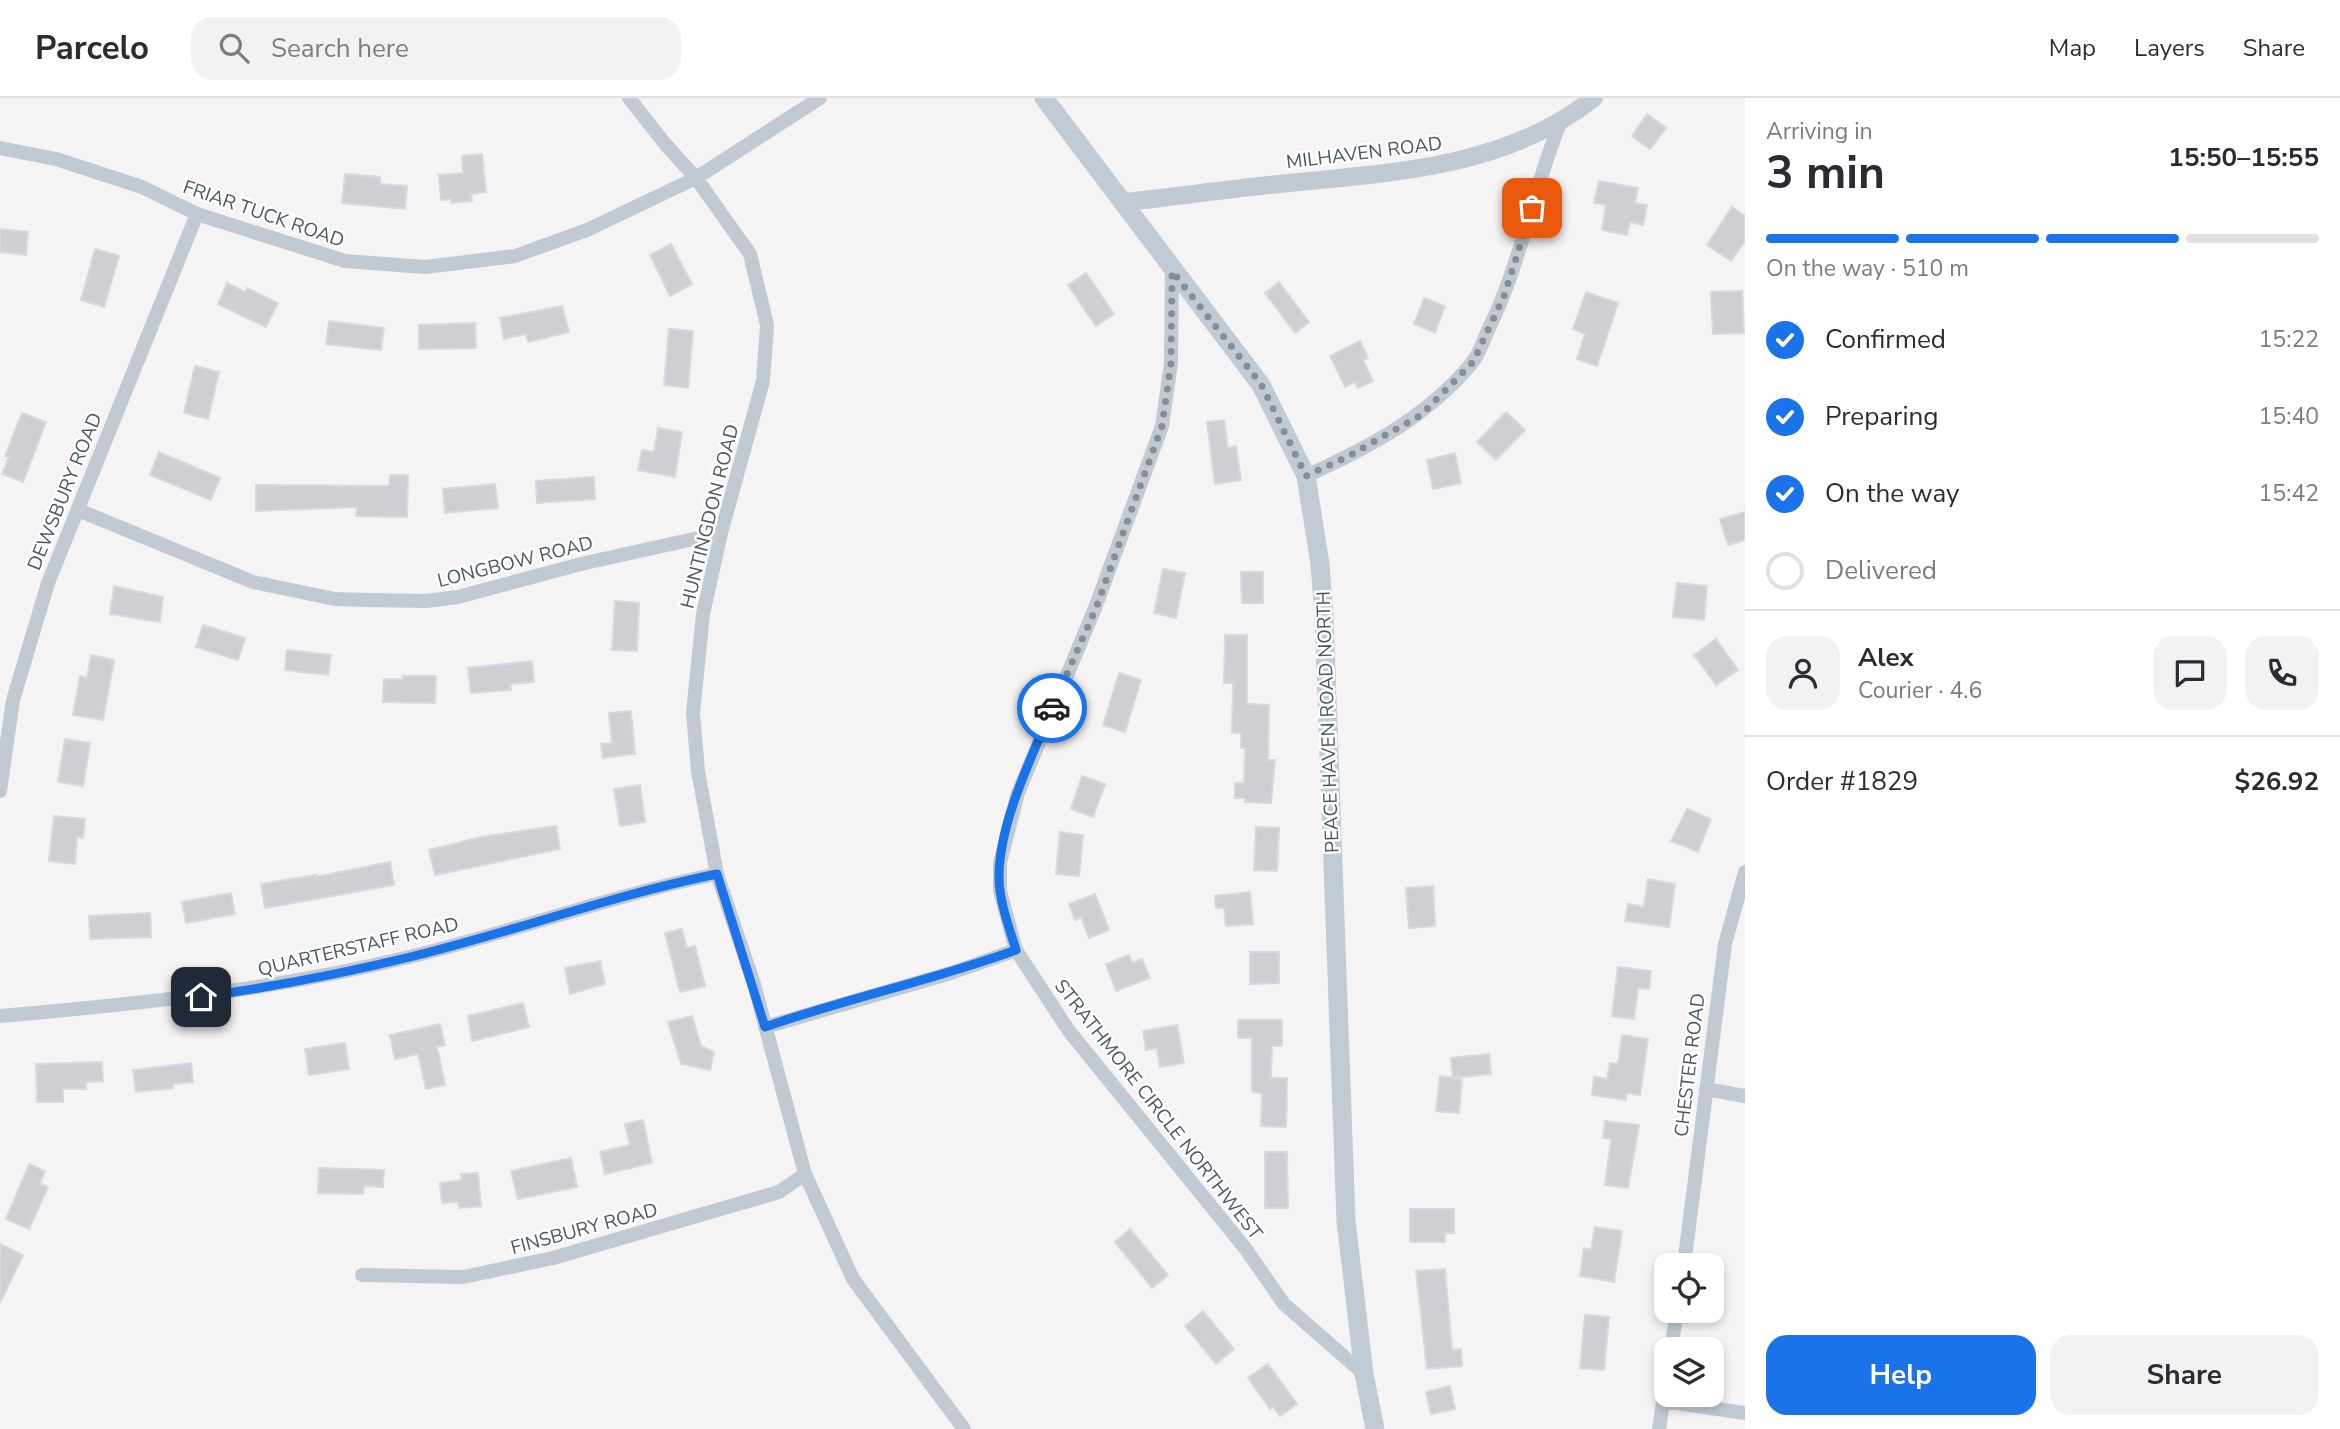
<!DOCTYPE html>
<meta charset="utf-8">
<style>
body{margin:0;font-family:"Nunito Sans",sans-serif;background:#f2f2f3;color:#2b2b33;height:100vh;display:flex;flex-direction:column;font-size:26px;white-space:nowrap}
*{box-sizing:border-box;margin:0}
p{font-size:23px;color:#7c7c81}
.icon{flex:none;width:38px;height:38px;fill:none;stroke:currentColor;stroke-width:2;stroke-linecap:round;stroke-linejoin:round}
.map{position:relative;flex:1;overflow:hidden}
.side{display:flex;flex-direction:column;background:#fff;width:595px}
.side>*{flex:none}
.controls{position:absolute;left:1654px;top:1155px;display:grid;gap:14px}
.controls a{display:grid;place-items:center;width:70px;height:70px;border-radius:14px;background:#fff;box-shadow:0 4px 10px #0003;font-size:35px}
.pin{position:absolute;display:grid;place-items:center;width:60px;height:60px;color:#fff;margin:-30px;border-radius:14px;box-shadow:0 4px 10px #0006}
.courier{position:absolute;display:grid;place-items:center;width:70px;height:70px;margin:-35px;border:5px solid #1a73e8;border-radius:50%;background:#fff;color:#222;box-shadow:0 2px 9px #0007}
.overview em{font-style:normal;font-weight:700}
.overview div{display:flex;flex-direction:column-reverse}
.overview{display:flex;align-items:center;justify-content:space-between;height:119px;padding:0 21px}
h1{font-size:46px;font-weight:700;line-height:52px}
.bar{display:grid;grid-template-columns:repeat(4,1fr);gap:10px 7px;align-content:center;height:84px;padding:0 21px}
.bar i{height:9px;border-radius:5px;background:#e1e1e2}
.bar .current{background:#1a73e8}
.bar p{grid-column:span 4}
.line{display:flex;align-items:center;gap:18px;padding:0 21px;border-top:2px solid #e1e1e2}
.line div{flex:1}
.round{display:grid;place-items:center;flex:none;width:74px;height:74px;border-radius:21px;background:#f2f2f3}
ol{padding:0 21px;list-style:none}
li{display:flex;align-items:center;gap:21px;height:77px}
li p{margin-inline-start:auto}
li .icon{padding:7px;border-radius:50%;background:#1a73e8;color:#fff;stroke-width:4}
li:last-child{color:#7c7c81}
li i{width:38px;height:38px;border:4px solid #e1e1e2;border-radius:50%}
.button{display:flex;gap:14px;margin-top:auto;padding:14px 21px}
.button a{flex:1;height:80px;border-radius:21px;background:#1a73e8;color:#fff;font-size:28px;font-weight:700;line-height:80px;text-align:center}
.button a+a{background:#f2f2f3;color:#2b2b33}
header{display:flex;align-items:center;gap:42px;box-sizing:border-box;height:98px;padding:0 35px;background:#fff;border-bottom:2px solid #e1e1e2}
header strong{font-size:33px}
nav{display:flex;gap:38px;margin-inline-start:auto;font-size:24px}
.search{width:490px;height:63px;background:#f2f2f3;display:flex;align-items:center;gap:18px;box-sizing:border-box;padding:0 24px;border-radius:21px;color:#7c7c81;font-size:26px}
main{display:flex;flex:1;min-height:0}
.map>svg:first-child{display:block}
.building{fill:#cdcfd5;stroke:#d7d9de;stroke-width:2}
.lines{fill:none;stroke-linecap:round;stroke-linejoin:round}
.minor{stroke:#c1cad2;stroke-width:14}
.tertiary{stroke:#c1cad2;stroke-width:18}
.secondary{stroke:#c1cbd6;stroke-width:19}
.done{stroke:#868d94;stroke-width:7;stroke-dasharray:0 12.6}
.route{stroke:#1a73e8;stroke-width:9}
.labels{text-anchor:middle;stroke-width:5;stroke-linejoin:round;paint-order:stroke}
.street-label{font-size:19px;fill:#4a5661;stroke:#fff}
</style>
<header>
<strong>Parcelo</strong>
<div class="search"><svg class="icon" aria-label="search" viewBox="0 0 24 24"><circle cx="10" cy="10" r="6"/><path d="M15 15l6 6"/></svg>Search here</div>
<nav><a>Map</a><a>Layers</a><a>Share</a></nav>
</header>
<main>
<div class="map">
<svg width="1745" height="1331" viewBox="0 0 1745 1331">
<rect width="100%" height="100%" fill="#f5f3f3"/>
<!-- building -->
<path class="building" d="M1647 16 1666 30 1650 51 1632 38Z
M482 56 486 94 471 96 472 103 451 105V101L441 102 439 77 463 75 462 58Z
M345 76 380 79V86L407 88 405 111 342 105Z
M1599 83 1638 90 1635 105 1647 107 1643 127 1630 124 1627 137 1602 132 1606 107 1594 105Z
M1732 109 1745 118V143L1731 163 1707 147Z
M0 131 28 134 26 157 0 154Z
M671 146 692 186 670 198 650 157Z
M95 151 119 158 104 209 81 202Z
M1086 175 1114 216 1096 228 1068 187Z
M1279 184 1309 224 1295 235 1265 195Z
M227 185 245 194 247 190 278 205 266 229 218 206Z
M1742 193 1744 235 1713 236 1711 194Z
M1586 194 1618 205 1597 268 1577 261 1585 236 1573 231Z
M1424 200 1445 208 1435 235 1414 226Z
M562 208 569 234 528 244 526 236 504 241 500 220Z
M329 223 384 230 381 252 326 246Z
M475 225 476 250 419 251V227Z
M669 231 693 233 688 290 664 287Z
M1360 243 1368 260 1363 262 1373 283 1358 290 1355 284 1345 289 1330 258Z
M195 268 219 274 208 321 184 315Z
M1506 314 1525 332 1496 362 1477 344Z
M22 315 46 324 23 384 2 376 9 359 5 358Z
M1224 322 1228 350 1236 348 1241 382 1215 386 1207 324Z
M658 330 682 334 675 379 638 372 642 352 654 354Z
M159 354 220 380 211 402 150 377Z
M1455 355 1461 385 1433 391 1427 362Z
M390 377H408L407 419 356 418 357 409 256 413V387L389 388Z
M594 379 595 401 537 405 536 383Z
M495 386 498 410 445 415 443 391Z
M1745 414V442L1728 447 1720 421Z
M1163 471 1185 475 1176 520 1154 515Z
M1241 474H1263V505H1242Z
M1677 485 1707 488 1704 522 1673 519Z
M114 488 163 499 160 524 110 516Z
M615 503 639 505 637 553 612 552Z
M203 527 245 540 238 562 196 549Z
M1225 537H1247V606L1269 607 1268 662H1275L1271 705 1245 704V700H1235V685H1244L1245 650H1241V635H1232L1233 585H1224Z
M1716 541 1738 572 1716 587 1694 557Z
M287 552 331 557 328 577 285 572Z
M91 557 114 562 103 622 73 617 80 578 87 580Z
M532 563 534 584 510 586 511 592 471 595 468 570Z
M1119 575 1141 582 1125 634 1103 627Z
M403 578H436L435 605 383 604 384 581H403Z
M631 613 635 656 603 660 601 646 612 645 609 615Z
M65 641 90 645 83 688 58 684Z
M1082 678 1105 686 1093 719 1071 711Z
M640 687 645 724 620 728 614 691Z
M1687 711 1711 721 1698 754 1671 743Z
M54 718 85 721 83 740 77 739 75 766 49 763Z
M556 728 560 751 435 777 429 752 481 739Z
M1256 729 1279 730 1277 773 1254 772Z
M1060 734 1083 737 1079 778 1056 776Z
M390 764 394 787 265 810 261 786 316 777V779Z
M1648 781 1675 786 1669 829 1625 823 1628 806 1644 809Z
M1433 788 1435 828 1409 830 1406 790Z
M1250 794 1253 826 1226 828 1224 810H1216L1215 798Z
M231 795 235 816 186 825 182 804Z
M1095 796 1109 832 1089 840 1081 819 1075 822 1069 806Z
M150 815 151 839 90 841 89 818Z
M682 831 687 850 695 848 705 888 680 894 665 835Z
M1250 854H1279V885L1250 886Z
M1129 857 1132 865 1142 861 1150 880 1116 893 1106 866Z
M600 863 605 886 570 896 565 870Z
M1618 869 1651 873 1649 891 1638 890 1634 921 1612 918Z
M523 905 529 929 472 943 468 918Z
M692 918 701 948 714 954 710 972 681 966 668 924Z
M1238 922H1282V948H1272L1271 980H1287L1286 1029 1261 1028 1262 995 1252 994V940H1238Z
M440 926 445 947 437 949 445 987 426 991 418 956 395 961 390 937Z
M1177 927 1184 965 1160 969 1157 950 1146 952 1143 933Z
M1622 937 1648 941 1640 997 1626 995V1002L1592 997 1594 979 1607 981 1610 965 1618 966Z
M345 945 349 971 309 977 305 951Z
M1489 956 1491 976 1453 980 1451 960Z
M102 964 103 983 86 984V991H63V1004H37L36 966Z
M191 965 193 984 173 986V990L136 994 133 972Z
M1440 978 1462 981 1459 1015 1436 1013Z
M643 1022 652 1065 605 1076 600 1054 630 1047 625 1026Z
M1605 1023 1639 1027 1628 1090 1605 1087 1611 1041 1603 1040Z
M1265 1054H1287L1288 1110H1265Z
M571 1060 577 1089 518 1101 511 1073Z
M29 1066 45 1073 40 1085 48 1089 29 1131 6 1121Z
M319 1070 384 1072 383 1089 364 1088 363 1096 318 1095Z
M478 1075 481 1108 459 1110 458 1104 442 1105 440 1085 462 1082 461 1076Z
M1410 1111H1454V1135H1445V1144H1410Z
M1595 1129 1622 1133 1614 1184 1580 1178 1584 1150 1591 1152Z
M1130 1131 1168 1177 1152 1190 1115 1144Z
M0 1146 23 1157 0 1205Z
M1445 1171 1452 1252 1461 1251 1462 1268 1427 1271 1416 1173Z
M1203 1213 1234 1251 1216 1266 1185 1228Z
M1585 1217 1609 1219 1604 1272 1580 1270Z
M1268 1266 1297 1306 1280 1318 1273 1308 1270 1311 1248 1280Z
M1450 1288 1455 1311 1431 1316 1426 1294Z"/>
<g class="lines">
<!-- minor -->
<path class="minor" d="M629 0 666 47 696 80 750 156 767 227 763 283 721 435 703 516 693 615 698 673 717 776 754 886 805 1076 853 1181 964 1331
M0 50 56 61 142 89 197 116 345 163 425 169 515 158 587 132 696 80 820 0
M1172 173 1171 265 1162 328 1095 510 1018 695 1000 765V793L1016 852 1069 933 1245 1150 1284 1206 1364 1276
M1306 378C1368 350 1427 319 1471 266 1480 256 1484 240 1490 228 1522 162 1533 90 1561 23
M78 412 253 484 335 501 367 502 426 503 458 499 585 465 721 435
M0 693 13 602 48 485 197 116
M0 918C138 906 274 892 409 859 513 834 612 797 717 776
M765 929 951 875 1016 852
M1706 991 1745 998
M1684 1167 1725 846 1745 774
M362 1177 463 1179 553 1160 779 1094 805 1076
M1671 1251 1677 1213
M1663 1303 1745 1315
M1659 1331 1666 1284"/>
<!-- tertiary -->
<path class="tertiary" d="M1125 104C1173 99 1221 92 1269 87 1381 75 1502 73 1594 0"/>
<!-- secondary -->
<path class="secondary" d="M1044 0 1261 287 1306 378 1320 466 1324 518 1346 1123 1364 1276 1375 1331"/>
</g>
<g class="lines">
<!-- done -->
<path class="done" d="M1052 610 1096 510 1162 328 1171 265 1172 173 1261 286 1306 378 1347 359 1421 317 1473 264 1504 198 1532 110"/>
<!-- route -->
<path class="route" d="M201 899C271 889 341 876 410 859 513 834 613 797 717 776L765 929C848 900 934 882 1016 852 1009 829 999 803 999 779 999 724 1032 659 1052 610"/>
</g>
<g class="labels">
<!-- street labels -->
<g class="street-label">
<text transform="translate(1364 54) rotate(-7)" y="7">MILHAVEN ROAD</text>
<text transform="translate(264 115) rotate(19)" y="7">FRIAR TUCK ROAD</text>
<text transform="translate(64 393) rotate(-68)" y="7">DEWSBURY ROAD</text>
<text transform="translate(709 418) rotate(-76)" y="7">HUNTINGDON ROAD</text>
<text transform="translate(515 463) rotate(-14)" y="7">LONGBOW ROAD</text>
<text transform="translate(1327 624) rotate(-92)" y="7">PEACE HAVEN ROAD NORTH</text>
<text transform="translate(358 848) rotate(-13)" y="7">QUARTERSTAFF ROAD</text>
<text transform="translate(1689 967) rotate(-83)" y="7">CHESTER ROAD</text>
<text transform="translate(1159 1011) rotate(52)" y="7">STRATHMORE CIRCLE NORTHWEST</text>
<text transform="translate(584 1130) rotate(-15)" y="7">FINSBURY ROAD</text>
</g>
</g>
</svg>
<div class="controls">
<a><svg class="icon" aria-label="locate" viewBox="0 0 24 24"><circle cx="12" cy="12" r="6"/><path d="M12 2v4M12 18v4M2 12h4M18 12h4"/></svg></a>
<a><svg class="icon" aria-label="layers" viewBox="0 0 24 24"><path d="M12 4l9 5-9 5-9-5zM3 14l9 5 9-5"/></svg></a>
</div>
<div class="pin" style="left:1532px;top:110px;background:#ea580c"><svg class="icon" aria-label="bag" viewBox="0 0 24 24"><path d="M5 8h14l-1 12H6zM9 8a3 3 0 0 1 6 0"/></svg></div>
<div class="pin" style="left:201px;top:899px;background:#1f2937"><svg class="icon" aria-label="home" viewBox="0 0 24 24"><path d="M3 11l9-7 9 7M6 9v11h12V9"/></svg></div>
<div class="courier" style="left:1052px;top:610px"><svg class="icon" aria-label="car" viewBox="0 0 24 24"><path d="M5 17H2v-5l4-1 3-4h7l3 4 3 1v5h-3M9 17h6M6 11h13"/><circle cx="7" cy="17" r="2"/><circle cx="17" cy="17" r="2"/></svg></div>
</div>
<section class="side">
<div class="overview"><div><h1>3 min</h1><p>Arriving in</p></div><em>15:50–15:55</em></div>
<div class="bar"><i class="current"></i><i class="current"></i><i class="current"></i><i></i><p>On the way · 510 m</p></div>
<ol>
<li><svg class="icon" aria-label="check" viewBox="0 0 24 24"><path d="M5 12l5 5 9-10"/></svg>Confirmed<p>15:22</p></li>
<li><svg class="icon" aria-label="check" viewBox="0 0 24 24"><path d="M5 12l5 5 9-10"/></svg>Preparing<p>15:40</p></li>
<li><svg class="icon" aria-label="check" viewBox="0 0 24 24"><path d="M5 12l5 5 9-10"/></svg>On the way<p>15:42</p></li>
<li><i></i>Delivered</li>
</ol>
<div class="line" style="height:126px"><a class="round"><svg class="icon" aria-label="person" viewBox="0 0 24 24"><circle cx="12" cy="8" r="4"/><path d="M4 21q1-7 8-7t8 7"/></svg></a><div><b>Alex</b><p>Courier · 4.6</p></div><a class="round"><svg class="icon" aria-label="chat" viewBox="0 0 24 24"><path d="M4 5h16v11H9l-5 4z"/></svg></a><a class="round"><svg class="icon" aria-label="phone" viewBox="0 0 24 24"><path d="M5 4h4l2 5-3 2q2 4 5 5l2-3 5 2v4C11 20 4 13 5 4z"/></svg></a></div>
<div class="line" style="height:91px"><div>Order #1829</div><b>$26.92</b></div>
<div class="button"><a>Help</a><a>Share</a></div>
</section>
</main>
